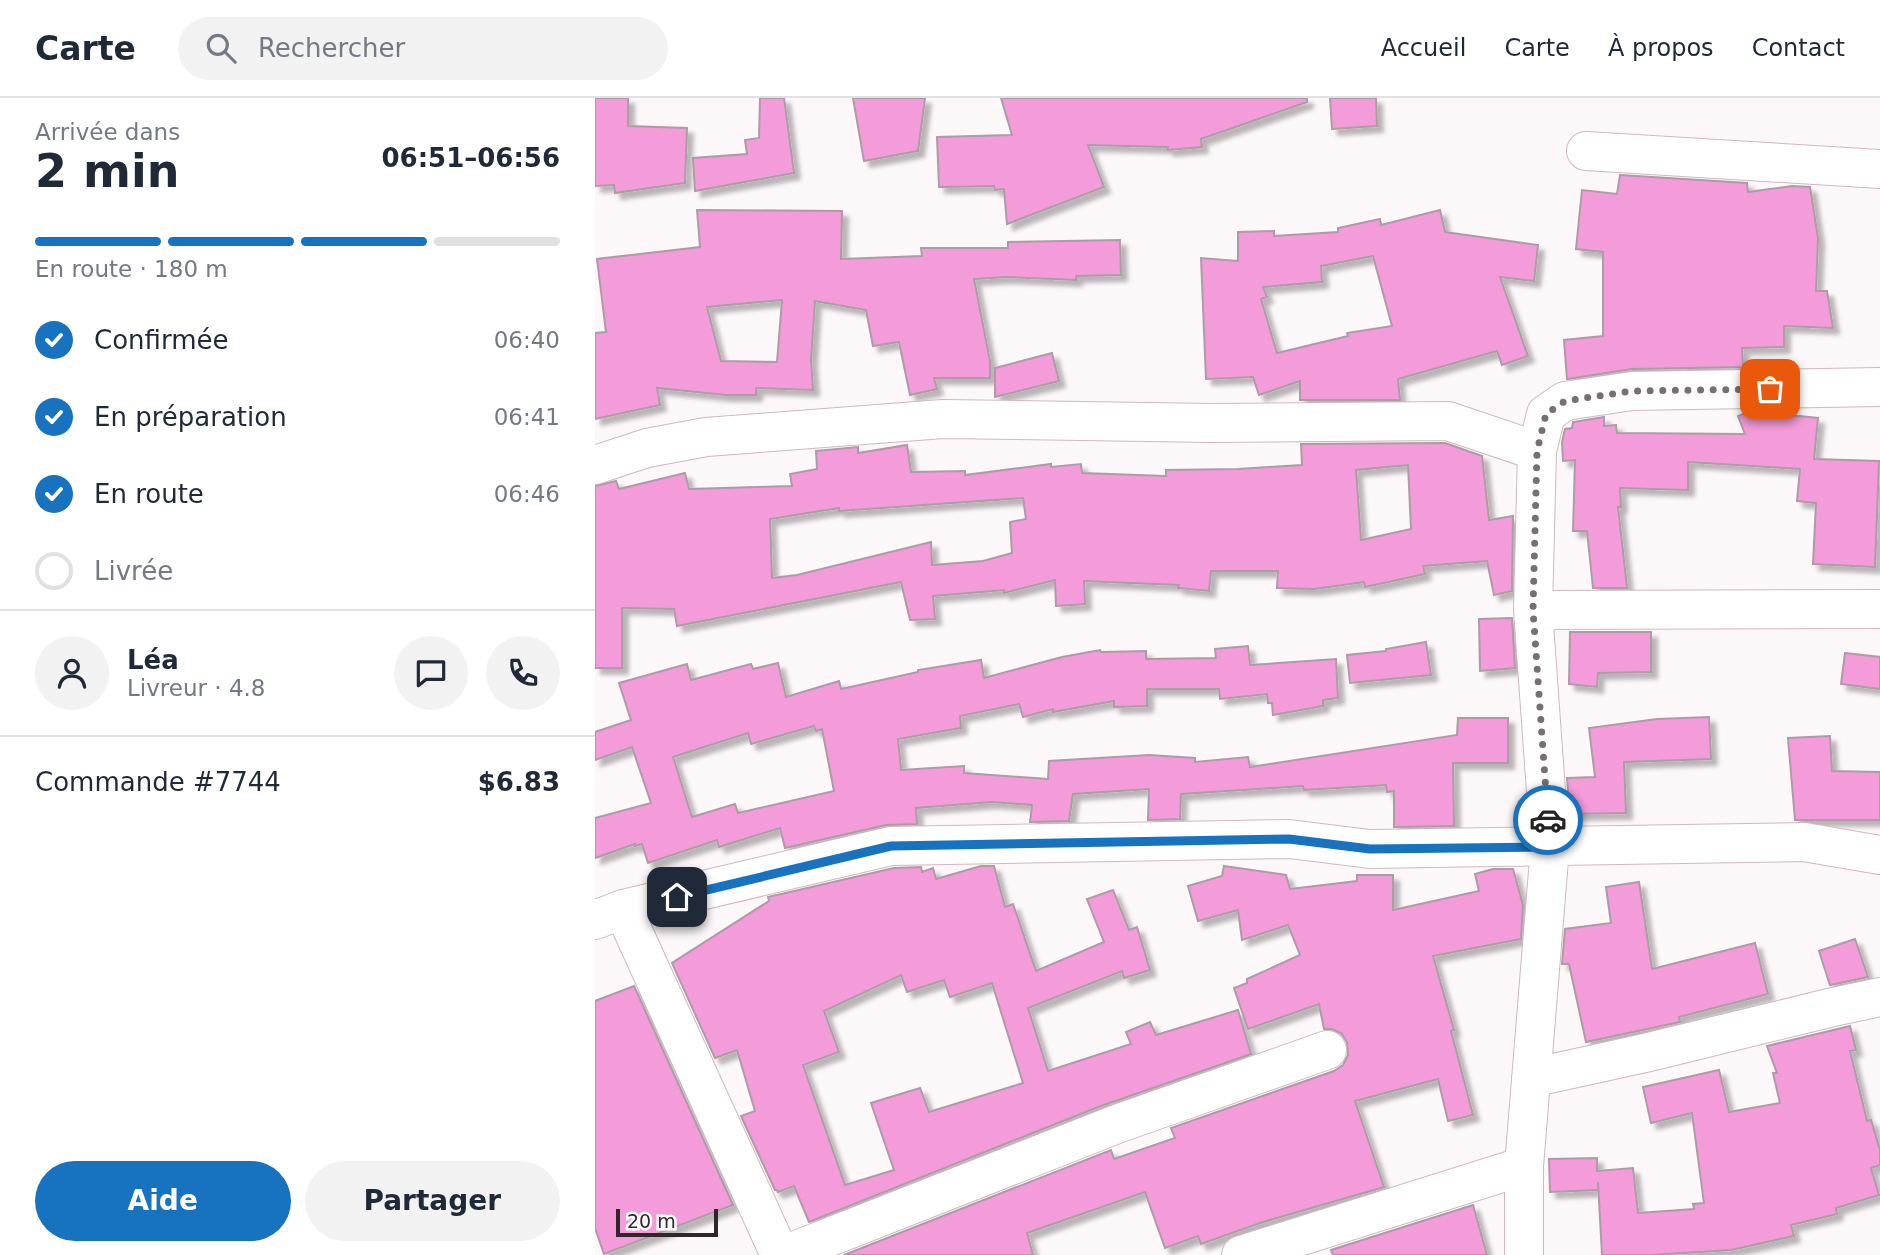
<!DOCTYPE html>
<html lang="fr">
<meta charset="utf-8">
<style>
body{margin:0;font-family:"DejaVu Sans",sans-serif;background:#f2f2f3;color:#1f2937;height:100vh;display:flex;flex-direction:column;font-size:26px;white-space:nowrap}
*{box-sizing:border-box;margin:0}
p{font-size:23px;color:#747a83}
.icon{flex:none;width:38px;height:38px;fill:none;stroke:currentColor;stroke-width:2;stroke-linecap:round;stroke-linejoin:round}
.map{position:relative;flex:1;overflow:hidden}
.panel{display:flex;flex-direction:column;background:#fff;width:595px}
.panel>*{flex:none}
.scale{position:absolute;left:21px;bottom:18px;width:102px;box-sizing:border-box;padding-left:7px;border:4px solid #2f2729;border-top:0;font-size:19px;line-height:24px;white-space:nowrap;color:#2f2729;-webkit-text-stroke:5px #fff;paint-order:stroke}
.pin{position:absolute;display:grid;place-items:center;width:60px;height:60px;color:#fff;margin:-30px;border-radius:14px;box-shadow:0 4px 10px #0006}
.courier{position:absolute;display:grid;place-items:center;width:70px;height:70px;margin:-35px;border:5px solid #1772bf;border-radius:50%;background:#fff;color:#222;box-shadow:0 2px 9px #0007}
.overview em{font-style:normal;font-weight:700}
.overview div{display:flex;flex-direction:column-reverse}
.overview{display:flex;align-items:center;justify-content:space-between;height:119px;padding:0 35px}
h1{font-size:46px;font-weight:700;line-height:52px}
.bar{display:grid;grid-template-columns:repeat(4,1fr);gap:10px 7px;align-content:center;height:84px;padding:0 35px}
.bar i{height:9px;border-radius:5px;background:#e0e1e3}
.bar .on{background:#1772bf}
.bar p{grid-column:span 4}
.line{display:flex;align-items:center;gap:18px;padding:0 35px;border-top:2px solid #e0e1e3}
.line div{flex:1}
.round{display:grid;place-items:center;flex:none;width:74px;height:74px;border-radius:37px;background:#f2f2f3}
ol{padding:0 35px;list-style:none}
li{display:flex;align-items:center;gap:21px;height:77px}
li p{margin-inline-start:auto}
li .icon{padding:7px;border-radius:50%;background:#1772bf;color:#fff;stroke-width:4}
li:last-child{color:#747a83}
li i{width:38px;height:38px;border:4px solid #e0e1e3;border-radius:50%}
.button{display:flex;gap:14px;margin-top:auto;padding:14px 35px}
.button a{flex:1;height:80px;border-radius:42px;background:#1772bf;color:#fff;font-size:28px;font-weight:700;line-height:80px;text-align:center}
.button a+a{background:#f2f2f3;color:#1f2937}
header{display:flex;align-items:center;gap:42px;box-sizing:border-box;height:98px;padding:0 35px;background:#fff;border-bottom:2px solid #e0e1e3}
header strong{font-size:33px}
nav{display:flex;gap:38px;margin-inline-start:auto;font-size:24px}
.search{width:490px;height:63px;background:#f2f2f3;display:flex;align-items:center;gap:18px;box-sizing:border-box;padding:0 24px;border-radius:38px;color:#747a83;font-size:26px}
main{display:flex;flex:1;min-height:0}
.map>svg:first-child{display:block}
.building{fill:#f49cd9;stroke:#ad9ba7;stroke-width:2;fill-rule:evenodd;filter:url(#shadow)}
.lines{fill:none;stroke-linecap:round;stroke-linejoin:round}
.street-casing{stroke:#d0b9bf;stroke-width:40}
.street{stroke:#fff;stroke-width:38}
.done{stroke:#777071;stroke-width:7;stroke-dasharray:0 12.6}
.route{stroke:#1772bf;stroke-width:9}
</style>
<header>
<strong>Carte</strong>
<div class="search"><svg class="icon" aria-label="search" viewBox="0 0 24 24"><circle cx="10" cy="10" r="6"/><path d="M15 15l6 6"/></svg>Rechercher</div>
<nav><a>Accueil</a><a>Carte</a><a>À propos</a><a>Contact</a></nav>
</header>
<main>
<section class="panel">
<div class="overview"><div><h1>2 min</h1><p>Arrivée dans</p></div><em>06:51–06:56</em></div>
<div class="bar"><i class="on"></i><i class="on"></i><i class="on"></i><i></i><p>En route · 180 m</p></div>
<ol>
<li><svg class="icon" aria-label="check" viewBox="0 0 24 24"><path d="M5 12l5 5 9-10"/></svg>Confirmée<p>06:40</p></li>
<li><svg class="icon" aria-label="check" viewBox="0 0 24 24"><path d="M5 12l5 5 9-10"/></svg>En préparation<p>06:41</p></li>
<li><svg class="icon" aria-label="check" viewBox="0 0 24 24"><path d="M5 12l5 5 9-10"/></svg>En route<p>06:46</p></li>
<li><i></i>Livrée</li>
</ol>
<div class="line" style="height:126px"><a class="round"><svg class="icon" aria-label="person" viewBox="0 0 24 24"><circle cx="12" cy="8" r="4"/><path d="M4 21q1-7 8-7t8 7"/></svg></a><div><b>Léa</b><p>Livreur · 4.8</p></div><a class="round"><svg class="icon" aria-label="chat" viewBox="0 0 24 24"><path d="M4 5h16v11H9l-5 4z"/></svg></a><a class="round"><svg class="icon" aria-label="phone" viewBox="0 0 24 24"><path d="M5 4h4l2 5-3 2q2 4 5 5l2-3 5 2v4C11 20 4 13 5 4z"/></svg></a></div>
<div class="line" style="height:91px"><div>Commande #7744</div><b>$6.83</b></div>
<div class="button"><a>Aide</a><a>Partager</a></div>
</section>
<div class="map">
<svg width="1285" height="1157" viewBox="0 0 1285 1157">
<defs>
<filter id="shadow"><feDropShadow dx="6" dy="6" stdDeviation="2" flood-color="#0004"/></filter>
</defs>
<rect width="100%" height="100%" fill="#fcf7f8"/>
<!-- building -->
<path class="building" d="M0 0H33V28L92 30 90 85 20 95 19 87 0 88Z
M165 0H189L199 75 100 93 98 60 152 56 150 42 164 40Z
M258 0H330L323 53 269 63Z
M406 0H712V4L606 41 607 49 573 52V49L493 47 509 89 412 126 409 91 400 92 399 88 344 89 342 39 417 37Z
M735 0H781L782 28 737 31Z
M1025 77 1152 85 1153 94 1197 88 1215 89 1223 140 1221 193H1232L1238 230 1189 228V249L1147 250 1148 269 1037 271 972 281 969 242 1008 238V154L981 151 987 92 1022 96Z
M102 112 247 113 246 161 327 158 326 150H413V144L525 142 526 177 481 178V182L412 179 379 181 395 263V280H339L342 291 315 297 304 244 278 248 271 212 220 203 216 262 218 292 161 290V297H131L62 290 65 307 0 321V235L11 234 2 161 105 149ZM187 202 182 264 126 263 112 209Z
M845 112 850 134 943 147 939 183 905 179 933 258 907 267 902 253 803 281 805 302H705V283L664 297 658 279 611 281 606 160 643 163V134L679 133V138L743 134V130L785 121 786 127ZM778 158 797 228 752 235 753 238 682 255 666 201 672 199 668 189 727 184 726 168Z
M457 255 464 283 400 299V270Z
M1156 313 1223 320 1219 361 1284 363 1280 469 1218 466 1221 405 1202 403 1205 371 1093 364V392L1025 390 1026 409H1023L1032 490H998L992 433H978L980 362 968 363 967 344 970 331 977 330 978 324 1009 319V328L1021 327 1022 335 1150 336 1143 318Z
M850 345 887 358 894 422 918 418 917 493 899 497 892 463 828 468 830 476 770 489 769 484 719 491 682 490 683 473H616L614 493 583 490 584 487 489 483 490 506 461 508 460 482 409 495V492L338 498 340 521 315 522 306 484 82 528 79 511 27 510V570H0V388L21 383 24 391 90 375 94 391 197 388 195 376 222 371 221 353 263 349V355L312 347 316 374 370 373V377L456 366V369L486 366 487 375 571 378V372L643 371 707 367 706 346ZM813 367 816 431 766 442 761 372ZM428 400 431 421 415 424 417 455 388 463 337 467 336 444 202 477 177 480 175 421 244 410V413Z
M917 520 920 570 885 573 884 521Z
M975 534H1056V574L1003 575 1002 589 974 586Z
M831 544 836 577 755 585 752 557 791 553V551Z
M653 548 655 567 741 561 743 600 728 602V608L678 617 677 605H673L672 596 625 601 624 591H552V608L519 609V603L458 614V611L428 619 424 606 365 618 366 630 303 641 306 672 369 668V675L453 681 454 663 554 657 600 660V664L653 659 655 669 862 637 863 620H913V665H858L859 728 799 729V693L792 694 791 687 709 692 708 688 586 696 585 721 553 722 554 691 478 696 474 723 435 724 437 707 397 704 321 710 322 726 291 727 190 750 185 730 124 749 122 742 53 765 47 746 40 748V746L0 760V720L56 705 37 649 0 662V634L36 622 24 585 92 566 96 582 156 566 158 571 183 565 191 599 244 583 246 591 323 574V572L386 562 389 580 467 559 505 552 506 554 551 553V561L621 560 620 551ZM219 628 221 633 227 631 239 693 143 715 140 706 97 719 78 659 153 635 156 646Z
M1250 555 1285 559V591L1246 586Z
M1114 619 1116 661 1029 664 1031 715 975 716 972 680 1000 679 994 630 1062 621Z
M1235 638 1237 673 1285 674V722H1200L1193 640Z
M386 768H399L410 809 418 806 441 873 509 844 492 801 518 792 534 832 542 829 555 872 529 880 527 873 433 910 453 973 536 946 531 934 555 924 561 937 643 912 656 956 503 1009 214 1124 199 1088 183 1094 182 1092H180L146 1018 160 1013 142 952 120 960 77 865 174 803 173 799 299 770 326 769 327 774 338 770 341 781ZM306 877 312 894 349 882 355 899 397 885 428 985 334 1014 325 990 276 1005 299 1072 250 1087 208 967 244 954 229 913Z
M629 768 691 777 695 791 762 783V777H798V812L884 793 880 776 898 771H918L928 807 926 841 838 858 859 932 856 933 878 1017 853 1023 843 981 760 1003 789 1089 668 1124 606 1146 603 1138 570 1150 550 1094 432 1135 438 1157H249L516 1052 519 1061 580 1040 576 1030 739 973 748 967 753 957 752 944 746 935 737 931H729L724 906 653 931 639 890 652 885V881L705 857 693 827 647 842 643 812 603 823 593 788 627 778Z
M1044 784 1057 871 1160 845 1173 896 1084 919 1085 924 991 944 974 866H967L970 831 1016 825 1011 789Z
M1260 841 1273 879 1235 887 1224 853Z
M39 888 138 1107 9 1156 0 1130V903Z
M1255 928 1261 952 1255 953 1272 1023 1276 1022 1285 1052V1067L1276 1070 1284 1097 1241 1110 1242 1116 1196 1127 1199 1138 1136 1152 1056 1157H1007L1003 1084V1092L955 1094 954 1061 1002 1060V1073L1038 1070 1043 1115 1099 1111 1098 1106 1109 1105 1097 1015 1056 1025 1048 989 1124 972 1134 1014 1185 1005 1178 975H1182L1172 948Z
M878 1107 892 1157H738L736 1152Z"/>
<g class="lines">
<defs>
<path id="street" d="M991 53 1285 71
M0 367 52 350 111 339 348 321 617 325 853 323 942 353
M938 512 1285 511
M28 811 185 1157
M0 822 28 811 296 748 694 741 775 751 1209 744 1285 757
M936 980 1050 955 1238 909 1285 899
M189 1157 522 1026 732 952
M646 1157 929 1068
M929 1157V1068L955 749 938 512 942 353 951 316 970 303 1037 293 1285 289"/>
</defs>
<!-- street casing -->
<use href="#street" class="street-casing"/>
<!-- street -->
<use href="#street" class="street"/>
</g>
<g class="lines">
<!-- done -->
<path class="done" d="M953 722 938 512 942 353 951 316 970 303 1037 293 1175 291"/>
<!-- route -->
<path class="route" d="M82 799 296 748 694 741 775 751 955 749 953 722"/>
</g>
</svg>
<div class="scale">20 m</div>
<div class="pin" style="left:1175px;top:291px;background:#ea580c"><svg class="icon" aria-label="bag" viewBox="0 0 24 24"><path d="M5 8h14l-1 12H6zM9 8a3 3 0 0 1 6 0"/></svg></div>
<div class="pin" style="left:82px;top:799px;background:#1f2937"><svg class="icon" aria-label="home" viewBox="0 0 24 24"><path d="M3 11l9-7 9 7M6 9v11h12V9"/></svg></div>
<div class="courier" style="left:953px;top:722px"><svg class="icon" aria-label="car" viewBox="0 0 24 24"><path d="M5 17H2v-5l4-1 3-4h7l3 4 3 1v5h-3M9 17h6M6 11h13"/><circle cx="7" cy="17" r="2"/><circle cx="17" cy="17" r="2"/></svg></div>
</div>
</main>
